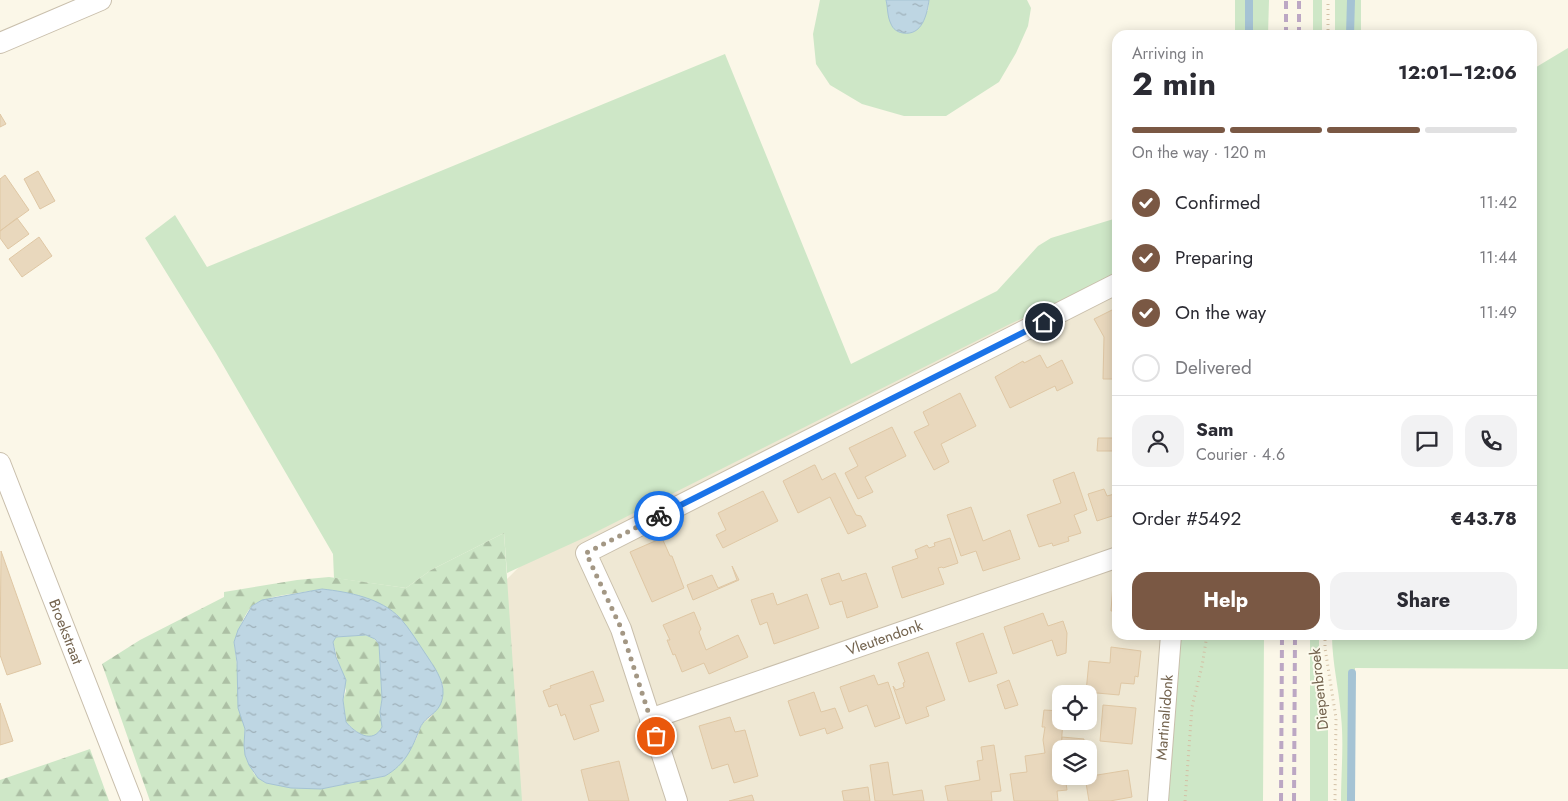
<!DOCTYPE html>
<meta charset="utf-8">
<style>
body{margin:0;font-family:Jost,sans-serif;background:#f2f2f3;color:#2b2b33;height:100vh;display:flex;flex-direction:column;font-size:19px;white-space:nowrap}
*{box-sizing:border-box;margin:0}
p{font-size:16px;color:#7c7c81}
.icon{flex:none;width:28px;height:28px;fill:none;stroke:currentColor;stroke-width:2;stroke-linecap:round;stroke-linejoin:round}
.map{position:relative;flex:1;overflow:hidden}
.drawer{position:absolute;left:1112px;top:30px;width:425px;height:610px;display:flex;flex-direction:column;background:#fff;border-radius:15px;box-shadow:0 2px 12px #0003}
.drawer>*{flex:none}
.fabs{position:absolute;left:1052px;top:685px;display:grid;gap:10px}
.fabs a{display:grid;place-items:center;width:45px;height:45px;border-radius:10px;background:#fff;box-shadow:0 2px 12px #0003;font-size:25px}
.pin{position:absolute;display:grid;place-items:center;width:42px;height:42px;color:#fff;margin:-21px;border:2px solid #fff;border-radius:50%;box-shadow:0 1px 5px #0007}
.courier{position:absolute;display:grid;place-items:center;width:50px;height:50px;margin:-25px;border:4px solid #1a73e8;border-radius:50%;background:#fff;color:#222;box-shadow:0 1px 6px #0007}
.headline em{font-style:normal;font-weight:700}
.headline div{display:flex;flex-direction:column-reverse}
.headline{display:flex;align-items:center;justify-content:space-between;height:85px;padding:0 20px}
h1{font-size:32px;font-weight:700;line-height:38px}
.bar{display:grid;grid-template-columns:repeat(4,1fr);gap:8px 5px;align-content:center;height:60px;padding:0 20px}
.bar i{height:6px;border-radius:4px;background:#e1e1e2}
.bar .active{background:#7a5844}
.bar p{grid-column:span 4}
.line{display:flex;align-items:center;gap:12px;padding:0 20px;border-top:1px solid #e1e1e2}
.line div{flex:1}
.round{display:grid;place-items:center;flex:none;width:52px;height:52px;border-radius:15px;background:#f2f2f3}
ol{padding:0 20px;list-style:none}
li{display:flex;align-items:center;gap:15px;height:55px}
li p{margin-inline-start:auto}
li .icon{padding:5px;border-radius:50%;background:#7a5844;color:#fff;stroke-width:4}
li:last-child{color:#7c7c81}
li i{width:28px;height:28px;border:2px solid #e1e1e2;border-radius:50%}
.primary-button{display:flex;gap:10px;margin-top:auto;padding:10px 20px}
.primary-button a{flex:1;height:58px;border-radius:15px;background:#7a5844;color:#fff;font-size:20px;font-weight:700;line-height:58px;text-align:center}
.primary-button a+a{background:#f2f2f3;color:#2b2b33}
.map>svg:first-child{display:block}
.residential{fill:#efe8d4;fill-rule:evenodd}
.green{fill:#cee7c7}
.forest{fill:url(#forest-firs);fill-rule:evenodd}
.water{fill:url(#water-ripples);stroke:#a5c3d4;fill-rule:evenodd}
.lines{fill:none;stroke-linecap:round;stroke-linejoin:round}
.stream{stroke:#a5c3d4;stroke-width:8}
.building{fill:#e9d8bd;stroke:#dfc7a4}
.minor-casing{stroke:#c9bfac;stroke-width:22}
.path{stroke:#d3c0a5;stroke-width:3;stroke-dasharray:1 4;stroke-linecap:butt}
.minor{stroke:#fff;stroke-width:20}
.rail{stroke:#bca7c4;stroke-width:4;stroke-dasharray:8 5;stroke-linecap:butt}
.done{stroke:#a39784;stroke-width:5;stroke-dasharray:0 9}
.route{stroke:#1a73e8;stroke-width:6}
.labels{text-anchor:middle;stroke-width:4;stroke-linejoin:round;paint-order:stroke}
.street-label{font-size:15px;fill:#73634e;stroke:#fdfbee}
</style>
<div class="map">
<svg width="1568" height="801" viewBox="0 0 1568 801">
<defs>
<pattern id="forest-firs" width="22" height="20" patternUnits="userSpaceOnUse" patternTransform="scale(1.25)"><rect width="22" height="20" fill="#cee7c7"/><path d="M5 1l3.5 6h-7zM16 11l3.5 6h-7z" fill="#acbfa4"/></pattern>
<pattern id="water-ripples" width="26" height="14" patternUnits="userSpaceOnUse" patternTransform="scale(1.25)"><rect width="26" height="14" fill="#bed6e3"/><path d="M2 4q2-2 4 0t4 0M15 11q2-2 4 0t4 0" fill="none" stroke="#9fb1ba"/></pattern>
</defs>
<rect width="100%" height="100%" fill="#fbf7e8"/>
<!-- residential -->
<path class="residential" d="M1117 269 1118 635H1222L1221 801H285L522 564ZM1061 694H1089V721H1061ZM1061 749H1089V776H1061Z"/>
<!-- green -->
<path class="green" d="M820 0H886L888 7 928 11 929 0H1027L1031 8 1028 26 1016 53 999 82 946 116H904L862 104 830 85 816 64 813 34Z
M1235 0H1269L1268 35H1235Z
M1313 0H1322V35H1313Z
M1335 0H1361V35H1335Z
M1568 48V669L1355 668 1354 801H1341C1341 773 1344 744 1341 716 1339 689 1332 662 1332 635H1532L1533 69Z
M725 54 851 364 997 291 1038 246 1051 238 1117 218 1118 275 1010 324 588 536 507 573 504 533 431 570 406 588 334 578 333 554 216 353 145 238 175 215 207 267Z
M1181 635H1264L1263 801H1168Z
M1310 635H1319V656L1328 714V801H1310Z"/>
<!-- forest -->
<path class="forest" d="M504 533 522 801H150L102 664 140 640 224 597V592L297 580 329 577 406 588 431 570ZM322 589 356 595 396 614 401 619 432 664 443 685 442 700 432 716 422 724 416 740 385 776 321 789 266 783 254 774 244 745 245 729 234 642C238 631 243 617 251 607 262 595 305 593 322 589Z
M363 635 371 636 379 644 382 699 380 710 382 727C373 746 356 733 346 722L343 700 346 691 333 642 336 637Z
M90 749 109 801H0V780Z"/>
<!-- water -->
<path class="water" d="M886 0H929C927 15 922 36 903 33 897 32 893 29 891 24 887 16 888 8 886 0Z
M322 589C349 592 381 598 400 618 410 629 418 643 427 656 434 667 444 680 443 694 441 715 426 714 420 728 412 748 406 764 385 776L321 789 291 788 266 783 258 778 249 765 245 755 244 745 245 729 238 708 237 662 234 642 238 630 252 606 262 600ZM366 635 375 639 379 644 382 699 380 712 382 727C373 745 355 733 346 722L343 700 346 680 336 657 333 642 336 637Z"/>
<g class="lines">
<!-- stream -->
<path class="stream" d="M1249 35V0
M1350 35 1351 0
M1351 801 1352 673"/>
</g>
<!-- building -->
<path class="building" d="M0 114 6 124 0 127Z
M38 171 55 201 40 209 24 179Z
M5 175 29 210 0 231V179Z
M17 218 29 234 8 249 0 238V231Z
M39 237 52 256 22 277 9 259Z
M1118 307V379H1103L1104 337 1094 319Z
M1040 355 1047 368 1062 360 1073 383 1057 391 1055 386 1010 408 995 377 1023 361 1024 363Z
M960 393 976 426 941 444 949 462 934 470 914 432 929 425 923 412Z
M892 427 906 456 865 477 873 492 858 499 845 473 858 466 849 448Z
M1098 438H1118V451H1097Z
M814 465H815L822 480 835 473 856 515 861 516 866 526 848 534 830 497 798 513 783 481Z
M1074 472 1087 510 1074 515 1081 533 1068 537 1069 541 1053 546 1052 543 1039 547 1027 515 1061 503 1053 480Z
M1104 489 1107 496 1118 493 1117 530 1112 516 1097 521 1088 494Z
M763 491 778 521 723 548 716 535 726 530 718 513Z
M971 507 983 541 1010 530 1020 559 983 571 976 551 961 556 947 515Z
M662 538 670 556H672L684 588 652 602 630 552Z
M950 538 958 563 943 568 942 567 938 568 944 584 902 598 892 567 918 558 915 550 927 545 929 548 935 546 934 543Z
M1 551 41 664 7 675 0 655Z
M732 566 739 580 693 600 687 585 712 575 718 588 737 580Z
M839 573 842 581 866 573 878 607 847 618 842 601 830 605 821 579Z
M1113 583H1118V632H1114L1115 611H1111Z
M773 593 777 605 807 594 819 628 774 644 767 622 760 625 751 600Z
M694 612 701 629 699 632 706 650 738 635 748 657 709 674 704 663 682 672 675 654 673 655 667 640H670L663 625Z
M1043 613 1048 626 1063 621 1067 633 1066 653 1057 656 1052 640 1013 654 1004 627Z
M983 633 997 673 969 682 956 643Z
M1111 647 1141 651 1138 677 1135 676 1134 684 1121 683 1119 695 1086 692 1089 661 1110 663Z
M928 652 945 700 926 707 929 716 906 724 893 686 896 690 904 687 903 683 905 682 898 663Z
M593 671 604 701 590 705 599 731 574 740 565 714 561 716 557 704 549 707 543 691 551 688 550 686Z
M874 675 878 685 888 682 900 718 875 727 867 705 849 712 840 687Z
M1009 680 1018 705 1005 709 997 685Z
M814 692 821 712 835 708 843 728 827 734 825 728 800 736 788 701Z
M0 703 13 741 0 745Z
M1103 705 1136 708 1132 744 1100 741Z
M1044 710 1061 711V721H1063L1061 747V776H1065L1067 790 1057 791 1058 801H1014L1010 774 1027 772 1025 756 1045 753 1043 740 1045 727H1042Z
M730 717 735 732 745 730 758 776 734 783 728 764 712 769 699 726Z
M1062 737 1084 739 1083 749 1061 748Z
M994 745 1001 791 991 792 992 801H948L945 786 980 780 977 761 983 760 981 747Z
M619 761 629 801H589L581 770Z
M888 762 893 795 922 790 924 801H875L870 765Z
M1128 770 1132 797 1110 801H1089L1085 777Z
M868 787 870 801H844L842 791Z
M752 795 754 801H729Z"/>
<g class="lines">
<defs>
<g id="minor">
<path d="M0 43 101 0"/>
<path id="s1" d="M0 463 132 801"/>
<path id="s2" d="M650 719 1118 557"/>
<path d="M677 801 621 629 586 553 1118 283"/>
<path id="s3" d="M1158 801 1171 635"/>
</g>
</defs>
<!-- minor casing -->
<use href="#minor" class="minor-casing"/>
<!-- path -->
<path class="path" d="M1328 35V0
M1325 635V648L1336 718 1335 801
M1185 801 1192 707 1202 666 1207 635"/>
<!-- minor -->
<use href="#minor" class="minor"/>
<!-- rail -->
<path class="rail" d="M1286 35V0
M1299 35V0
M1281 801 1282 635
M1294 801 1295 635"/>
</g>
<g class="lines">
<!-- done -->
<path class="done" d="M656 736 621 628 586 553 659 516"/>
<!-- route -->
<path class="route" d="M659 516 1044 322"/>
</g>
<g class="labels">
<!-- street labels -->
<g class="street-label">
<text dy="5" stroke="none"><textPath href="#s1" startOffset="181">Broekstraat</textPath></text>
<text dy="5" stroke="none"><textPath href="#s2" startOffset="248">Vleutendonk</textPath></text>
<text transform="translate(1319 689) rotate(-96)" y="5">Diepenbroek</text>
<text dy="5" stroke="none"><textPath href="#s3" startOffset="84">Martinalidonk</textPath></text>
</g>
</g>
</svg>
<div class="fabs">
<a><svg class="icon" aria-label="locate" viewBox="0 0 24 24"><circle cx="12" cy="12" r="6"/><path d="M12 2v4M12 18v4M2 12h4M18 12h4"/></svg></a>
<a><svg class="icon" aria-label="layers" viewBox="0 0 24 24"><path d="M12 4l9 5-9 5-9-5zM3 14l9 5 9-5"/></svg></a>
</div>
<div class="pin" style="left:656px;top:736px;background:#ea580c"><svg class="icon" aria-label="bag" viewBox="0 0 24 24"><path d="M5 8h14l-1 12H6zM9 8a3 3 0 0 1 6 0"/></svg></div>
<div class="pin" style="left:1044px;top:322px;background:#1f2937"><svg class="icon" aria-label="home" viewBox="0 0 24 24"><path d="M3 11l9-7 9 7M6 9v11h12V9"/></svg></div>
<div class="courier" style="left:659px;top:516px"><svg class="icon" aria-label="bike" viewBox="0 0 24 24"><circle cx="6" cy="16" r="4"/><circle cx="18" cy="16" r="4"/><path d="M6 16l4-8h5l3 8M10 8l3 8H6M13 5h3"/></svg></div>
<section class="drawer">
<div class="headline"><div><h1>2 min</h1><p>Arriving in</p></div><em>12:01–12:06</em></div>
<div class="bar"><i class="active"></i><i class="active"></i><i class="active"></i><i></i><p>On the way · 120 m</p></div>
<ol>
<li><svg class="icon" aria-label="check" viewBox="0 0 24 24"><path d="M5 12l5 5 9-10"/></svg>Confirmed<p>11:42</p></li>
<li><svg class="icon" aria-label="check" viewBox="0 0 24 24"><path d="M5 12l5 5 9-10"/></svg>Preparing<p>11:44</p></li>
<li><svg class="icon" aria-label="check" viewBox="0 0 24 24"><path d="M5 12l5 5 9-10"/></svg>On the way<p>11:49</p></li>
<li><i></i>Delivered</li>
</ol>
<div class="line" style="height:90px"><a class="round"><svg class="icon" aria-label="person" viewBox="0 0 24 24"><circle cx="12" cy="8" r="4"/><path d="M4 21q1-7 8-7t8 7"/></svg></a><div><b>Sam</b><p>Courier · 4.6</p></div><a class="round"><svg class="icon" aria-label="chat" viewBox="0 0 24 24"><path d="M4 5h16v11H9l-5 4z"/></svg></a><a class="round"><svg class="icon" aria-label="phone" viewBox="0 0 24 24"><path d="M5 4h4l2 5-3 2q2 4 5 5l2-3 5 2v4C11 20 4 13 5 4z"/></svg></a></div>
<div class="line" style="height:65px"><div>Order #5492</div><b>€43.78</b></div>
<div class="primary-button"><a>Help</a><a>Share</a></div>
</section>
</div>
